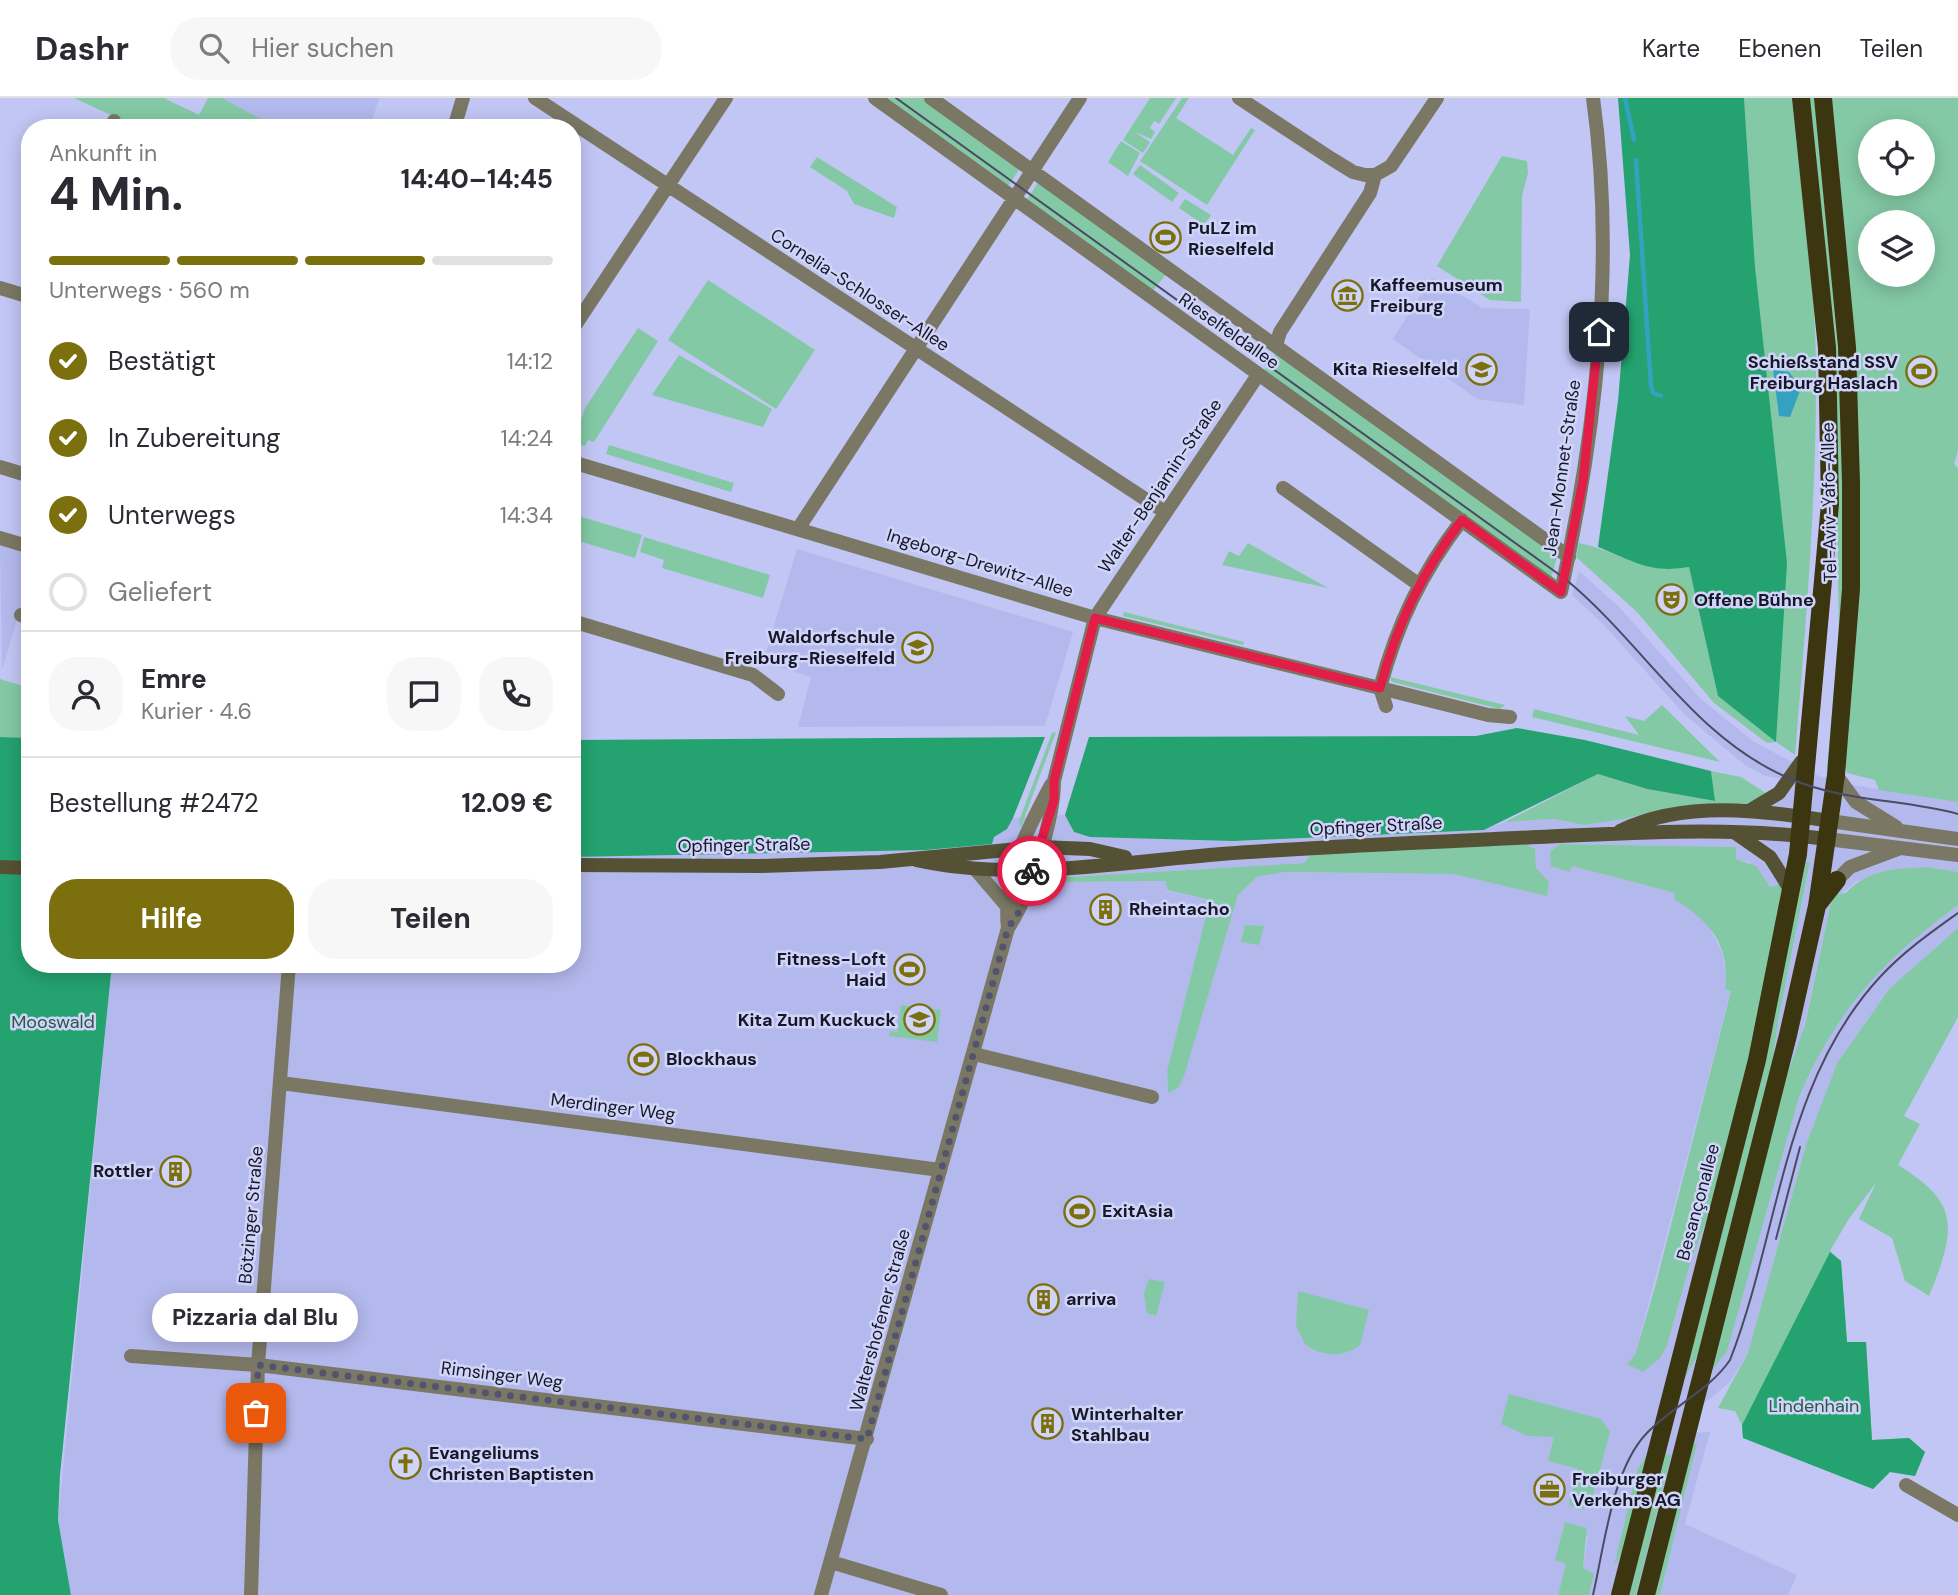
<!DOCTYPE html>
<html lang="de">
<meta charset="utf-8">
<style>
body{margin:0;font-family:"DM Sans",sans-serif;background:#f7f7f7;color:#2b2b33;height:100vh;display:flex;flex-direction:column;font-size:26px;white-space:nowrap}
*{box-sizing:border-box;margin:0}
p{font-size:23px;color:#7c7c81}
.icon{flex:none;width:38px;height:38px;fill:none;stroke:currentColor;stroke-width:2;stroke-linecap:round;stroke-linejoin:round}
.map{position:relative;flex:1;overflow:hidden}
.panel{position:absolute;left:21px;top:21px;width:560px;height:854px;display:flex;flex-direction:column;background:#fff;border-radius:28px;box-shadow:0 4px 18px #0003}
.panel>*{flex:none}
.fabs{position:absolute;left:1858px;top:21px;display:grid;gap:14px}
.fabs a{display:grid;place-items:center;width:77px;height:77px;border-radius:50%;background:#fff;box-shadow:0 4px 18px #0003;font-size:35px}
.pin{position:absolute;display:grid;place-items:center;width:60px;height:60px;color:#fff;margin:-30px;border-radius:14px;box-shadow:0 4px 10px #0006}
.courier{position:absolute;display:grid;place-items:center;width:70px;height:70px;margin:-35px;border:5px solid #e11d48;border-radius:50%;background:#fff;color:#222;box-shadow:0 2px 9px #0007}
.bubble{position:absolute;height:49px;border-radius:24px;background:#fff;box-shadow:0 4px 18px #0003;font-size:23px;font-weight:700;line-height:49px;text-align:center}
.overview em{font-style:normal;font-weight:700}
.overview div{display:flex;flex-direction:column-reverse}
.overview{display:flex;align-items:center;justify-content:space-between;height:119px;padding:0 28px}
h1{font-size:46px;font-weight:700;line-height:52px}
.bar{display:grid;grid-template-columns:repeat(4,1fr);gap:10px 7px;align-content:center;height:84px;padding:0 28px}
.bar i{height:9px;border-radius:5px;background:#e1e1e2}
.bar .active{background:#7c6f0d}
.bar p{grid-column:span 4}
.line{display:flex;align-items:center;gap:18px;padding:0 28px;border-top:2px solid #e1e1e2}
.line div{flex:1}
.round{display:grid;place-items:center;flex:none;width:74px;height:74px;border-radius:28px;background:#f7f7f7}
ol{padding:0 28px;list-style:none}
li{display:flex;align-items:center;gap:21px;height:77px}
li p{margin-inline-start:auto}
li .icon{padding:7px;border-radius:50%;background:#7c6f0d;color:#fff;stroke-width:4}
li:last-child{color:#7c7c81}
li i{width:38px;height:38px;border:4px solid #e1e1e2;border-radius:50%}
.button{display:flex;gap:14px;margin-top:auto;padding:14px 28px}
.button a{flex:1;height:80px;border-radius:28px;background:#7c6f0d;color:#fff;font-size:28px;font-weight:700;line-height:80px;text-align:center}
.button a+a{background:#f7f7f7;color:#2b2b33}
header{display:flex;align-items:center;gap:42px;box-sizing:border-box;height:98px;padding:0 35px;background:#fff;border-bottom:2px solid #e1e1e2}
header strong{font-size:33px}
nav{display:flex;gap:38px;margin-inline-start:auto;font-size:24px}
.search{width:490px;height:63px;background:#f7f7f7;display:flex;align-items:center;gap:18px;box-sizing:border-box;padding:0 24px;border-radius:28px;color:#7c7c81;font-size:26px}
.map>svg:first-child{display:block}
.built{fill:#b4b9ed;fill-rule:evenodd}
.green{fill:#84c9a5;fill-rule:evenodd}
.forest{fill:#24a370}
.water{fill:#33a1c0}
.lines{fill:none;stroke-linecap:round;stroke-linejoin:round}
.stream{stroke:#33a1c0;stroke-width:4.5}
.minor{stroke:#7a7864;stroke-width:14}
.tertiary{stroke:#7a7864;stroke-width:14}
.secondary{stroke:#555134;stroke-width:14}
.primary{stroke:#3b3610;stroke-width:18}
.tram{stroke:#494b64;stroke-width:2}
.done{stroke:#52546f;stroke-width:7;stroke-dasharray:0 12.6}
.route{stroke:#e11d48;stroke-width:9}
.labels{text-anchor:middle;stroke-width:5;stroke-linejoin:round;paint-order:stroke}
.poi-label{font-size:18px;font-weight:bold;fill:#161727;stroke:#d0d4f9;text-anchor:start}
.street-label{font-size:18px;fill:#161727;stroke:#d0d4f9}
.park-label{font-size:18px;fill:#2a5942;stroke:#d0d4f9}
</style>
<header>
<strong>Dashr</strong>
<div class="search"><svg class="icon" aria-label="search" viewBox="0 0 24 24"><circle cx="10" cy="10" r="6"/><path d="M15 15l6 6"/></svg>Hier suchen</div>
<nav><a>Karte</a><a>Ebenen</a><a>Teilen</a></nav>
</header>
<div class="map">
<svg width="1958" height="1497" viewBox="0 0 1958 1497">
<rect width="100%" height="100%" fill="#c2c6f4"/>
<!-- built -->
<path class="built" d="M222 0H379L370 30H278Z
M1432 179 1482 210 1530 211 1524 307 1477 301 1393 241Z
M0 447 30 457V479L2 572Z
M797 451 1073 534 1045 628 798 629 811 579 763 564Z
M1579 473 1620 510 1701 601 1754 644 1819 678 1853 687 1958 704V774L1928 769 1857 783 1831 804 1754 1158 1799 999 1829 937 1871 880 1918 836 1958 807V830L1890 890 1837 965 1806 1047 1748 1255 1731 1283 1700 1309 1694 1335 1710 1334 1685 1426 1797 1477 1788 1497H1660L1696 1346 1655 1497H1636L1645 1459 1628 1497H1589L1594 1475 1583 1470 1588 1437 1555 1462 1566 1466 1558 1497H71L58 1422 112 866H572V759L994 739 1007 730 1013 720 1065 717 1074 734 1234 743 1484 732 1505 724 1554 721 1584 727 1624 721 1670 710 1769 697 1782 681 1765 678 1746 668 1684 616 1604 527 1572 497ZM1526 746 1535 751 1536 770 1545 782 1454 776 1285 774 1257 779 1238 797 1168 994 1167 973 1210 802 1167 793 1166 783 1051 784 1053 780 1304 765ZM1560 746 1736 749V761L1749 764 1770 789 1710 1114 1691 1162 1667 1248 1635 1257 1731 892 1725 891 1726 878 1722 854 1705 821 1674 801 1675 795 1572 768ZM1805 764 1810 765 1779 919 1769 985 1767 949Z"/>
<!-- green -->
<path class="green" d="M74 0H164L199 17 208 0H222L278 30H139Z
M882 0H923L1020 70 1007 90Z
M1150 0H1176L1159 26 1154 23 1150 30 1155 34 1151 41 1135 34 1150 44 1143 55 1123 42Z
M1182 0H1189L1176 20 1233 57 1251 30 1255 32 1207 107 1140 63Z
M1744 0H1792C1800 87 1815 177 1816 264 1817 396 1806 526 1795 657L1776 644 1767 645 1714 605 1637 514 1576 459 1579 445C1619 453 1647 478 1689 469L1718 598 1776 643 1755 169Z
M1806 0H1815L1841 285 1845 459 1830 670H1827L1839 536 1835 307Z
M1832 0H1958V353L1954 366 1958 370V704L1879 692 1875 682 1847 675 1845 668 1851 206ZM1871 33H1923V86H1871ZM1871 124H1923V177H1871Z
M1121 43 1140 55 1128 78 1108 64Z
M1502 58 1527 63 1528 75 1522 98 1521 204 1490 202 1437 168Z
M817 59 897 109 894 120 854 106 847 93 810 69Z
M1140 67 1179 95 1172 104 1133 76Z
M1039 83 1167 175 1152 194 1026 103Z
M1185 101 1211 117 1204 127 1179 110Z
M708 182 815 252 776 311 668 242Z
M638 230 658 243 594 344 588 342 585 348 572 345V335L576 336 585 310Z
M1277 254 1558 456 1551 480 1263 274Z
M679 257 772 311 763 329 652 297Z
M609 347 734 385 731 394 606 356Z
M572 416 642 437 635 460 572 441Z
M644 439 770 477 763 500 662 470 664 462 640 454Z
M1248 445 1328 490 1222 467 1229 453 1239 458Z
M1124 514 1244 544 1243 547 1123 518Z
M1390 579 1505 607 1500 611 1392 584Z
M0 581 30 590V640L0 639Z
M1662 607 1720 664 1532 619 1534 611 1639 637 1625 618 1644 623Z
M1056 634 1021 729 1019 723 1052 635Z
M1711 673 1741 679 1769 697 1755 705 1738 708 1670 710 1624 721 1584 727 1554 721 1505 724 1598 676 1647 691 1714 703Z
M1526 746 1535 751 1536 770 1549 784 1547 798 1454 776 1285 774 1257 779 1238 797 1184 978 1178 990 1168 995 1167 973 1210 802 1167 792 1166 783 1051 784 1052 780 1304 765 1312 755Z
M1560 746 1736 749V761L1756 768 1770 789 1781 786 1783 797 1769 876 1710 1114 1691 1162 1667 1248 1659 1261 1643 1274 1627 1266 1635 1257 1655 1189 1731 893 1725 891C1730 845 1710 824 1674 801L1675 795 1572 768 1570 774 1551 768 1550 754Z
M1806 764H1810L1779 919 1769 985 1699 1255 1682 1284 1767 949Z
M1928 769 1958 774V807C1881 864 1838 910 1799 999L1727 1253 1709 1276 1787 977 1805 927 1831 804 1835 796 1846 795C1869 770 1896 771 1928 769Z
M1245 827 1264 828 1259 847 1241 844Z
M1958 830V919L1904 1018 1920 1026 1898 1067C1958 1104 1958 1128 1929 1198L1905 1183 1892 1140 1859 1121 1876 1085 1848 1122 1830 1153 1841 1163 1847 1244H1866L1872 1342 1909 1340 1925 1354 1915 1378 1890 1374 1873 1391 1743 1340 1742 1327 1735 1313 1718 1310 1748 1255 1806 1047 1837 965 1890 890Z
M901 907 941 912 937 944 889 938 890 933 897 934Z
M1149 1181 1165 1184 1156 1218 1147 1215 1144 1195Z
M1298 1193 1369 1212 1360 1247C1343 1260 1322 1259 1305 1246L1296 1228Z
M1509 1296 1601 1321 1610 1334 1590 1408 1579 1412 1569 1407 1578 1371 1548 1363 1554 1339 1528 1338 1501 1326Z
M1697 1345 1660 1497H1655L1691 1346Z
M1662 1355 1671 1357 1636 1497H1629Z
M1647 1356 1623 1454 1614 1468 1637 1373Z
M1565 1424 1587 1430 1583 1470 1594 1475 1589 1497H1558L1566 1466 1555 1462Z"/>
<!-- forest -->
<path class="forest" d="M1618 0H1744L1755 169 1787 465 1776 644 1718 598 1689 469C1651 476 1633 463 1598 449L1618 303 1630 157Z
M1517 630 1585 642 1711 673 1715 703 1647 691 1598 676 1484 732 1234 743 1090 739 1074 734 1065 717 1089 639 1476 638Z
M0 639 30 640V866H112L60 1377 58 1422 71 1497H0Z
M1045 639 1013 720 1007 731 994 739 992 746 926 752 572 759V642Z
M1830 1154 1841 1163 1847 1244H1866L1872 1342 1909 1340 1925 1354 1915 1378 1890 1374 1873 1391 1743 1340 1742 1327Z"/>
<!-- water -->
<path class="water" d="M1773 271 1789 274 1801 290 1790 319 1779 318Z"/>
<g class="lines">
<!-- stream -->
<path class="stream" d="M1625 0 1634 42
M1636 62 1651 288 1653 295 1661 298"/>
<!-- minor -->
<path class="minor" d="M535 0 1165 414
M875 0 1561 494C1596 334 1616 164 1593 0
M931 0 1569 459
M1239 0 1332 61 1353 74 1365 77H1375L1391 68 1437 0
M111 30 114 23
M454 30 463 0
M0 190 30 199
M572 232 726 0
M1276 247 1280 234 1370 95 1375 77
M572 364 1095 520 1380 590 1386 608
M0 369 30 378
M1283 390 1418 486
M1462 422C1422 474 1397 526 1380 590L1488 617 1510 619
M798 431 1080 0
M0 440 30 449
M21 517 30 520
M572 523 753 577 778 596
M975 771 1005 806
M1008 830C1002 778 1027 732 1051 687
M974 956 1152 999
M281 985 940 1072
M131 1258 258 1267 867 1341
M1906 1387 1958 1417
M831 1464 941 1497
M251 1497 258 1267 289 866
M821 1497 1008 830C1030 798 1054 721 1054 683L1095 520 1258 277"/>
<!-- tertiary -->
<path class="tertiary" d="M1836 677 1856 704 1896 729
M1830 723 1958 741
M1827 741 1958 757
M1837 782 1850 769 1898 751"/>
<!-- secondary -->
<path class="secondary" d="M1749 713 1779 695 1801 664
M1620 733C1683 702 1762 712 1830 723
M1734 734 1770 759 1792 794
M916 762C1014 784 1122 764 1221 756 1326 748 1432 744 1538 739 1635 735 1731 728 1827 741
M572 767 760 768 880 764 1040 749 1090 751 1125 759
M0 769 30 770"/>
<!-- primary -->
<path class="primary" d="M1819 805 1837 782
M1620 1497 1757 962 1798 756 1830 406 1827 250 1801 0
M1646 1497 1788 937 1817 808 1836 677 1851 491V385L1847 249 1823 0"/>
<!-- tram -->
<path class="tram" d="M896 0 1564 480C1643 544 1694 641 1791 681 1845 704 1903 701 1958 716
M1776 1141 1800 1049
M1593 1497C1604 1450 1612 1372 1646 1336 1671 1309 1709 1293 1730 1262 1780 1134 1782 985 1880 879 1903 854 1930 835 1958 815"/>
</g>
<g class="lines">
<!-- done -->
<path class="done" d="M256 1315 258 1267 867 1341 1008 830 1021 811 1032 773"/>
<!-- route -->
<path class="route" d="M1032 773 1054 702V683L1095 520 1380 590C1397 526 1422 474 1462 422L1561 494 1583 383 1599 234"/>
</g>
<!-- icons -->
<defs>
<symbol id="stadium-ring" viewBox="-11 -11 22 22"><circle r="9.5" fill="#d0d4f9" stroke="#7c6f0d" stroke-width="1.5"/><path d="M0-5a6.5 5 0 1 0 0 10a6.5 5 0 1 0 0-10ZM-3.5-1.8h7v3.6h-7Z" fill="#7c6f0d"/></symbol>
<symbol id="museum-ring" viewBox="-11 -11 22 22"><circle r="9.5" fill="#d0d4f9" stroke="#7c6f0d" stroke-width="1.5"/><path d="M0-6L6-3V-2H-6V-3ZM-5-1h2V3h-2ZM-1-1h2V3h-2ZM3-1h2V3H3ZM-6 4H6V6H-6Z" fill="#7c6f0d"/></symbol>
<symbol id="school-ring" viewBox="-11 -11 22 22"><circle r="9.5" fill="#d0d4f9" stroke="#7c6f0d" stroke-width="1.5"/><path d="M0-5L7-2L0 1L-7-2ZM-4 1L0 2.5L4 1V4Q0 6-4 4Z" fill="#7c6f0d"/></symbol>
<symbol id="theatre-ring" viewBox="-11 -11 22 22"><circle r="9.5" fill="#d0d4f9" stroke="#7c6f0d" stroke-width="1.5"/><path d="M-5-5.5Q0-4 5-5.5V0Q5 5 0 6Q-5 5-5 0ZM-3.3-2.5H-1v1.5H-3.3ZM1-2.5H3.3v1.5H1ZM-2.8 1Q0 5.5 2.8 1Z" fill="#7c6f0d"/></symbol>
<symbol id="building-ring" viewBox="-11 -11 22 22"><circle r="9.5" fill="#d0d4f9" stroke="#7c6f0d" stroke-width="1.5"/><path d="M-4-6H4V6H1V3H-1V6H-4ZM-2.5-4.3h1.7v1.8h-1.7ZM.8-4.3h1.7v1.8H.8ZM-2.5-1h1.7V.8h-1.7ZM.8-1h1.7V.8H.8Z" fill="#7c6f0d"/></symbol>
<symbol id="church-ring" viewBox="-11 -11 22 22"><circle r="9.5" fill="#d0d4f9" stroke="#7c6f0d" stroke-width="1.5"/><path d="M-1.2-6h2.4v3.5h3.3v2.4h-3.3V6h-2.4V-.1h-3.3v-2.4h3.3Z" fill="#7c6f0d"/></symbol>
<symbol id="office-ring" viewBox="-11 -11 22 22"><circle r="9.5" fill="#d0d4f9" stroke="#7c6f0d" stroke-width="1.5"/><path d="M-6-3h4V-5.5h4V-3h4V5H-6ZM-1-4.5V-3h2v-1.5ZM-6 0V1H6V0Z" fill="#7c6f0d"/></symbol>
</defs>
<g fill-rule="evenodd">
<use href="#stadium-ring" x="1148" y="122" width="35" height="35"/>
<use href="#museum-ring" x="1330" y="180" width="35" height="35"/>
<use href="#school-ring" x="1464" y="254" width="35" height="35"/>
<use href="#stadium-ring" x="1904" y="256" width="35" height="35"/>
<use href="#theatre-ring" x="1654" y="484" width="35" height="35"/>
<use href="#school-ring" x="900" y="532" width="35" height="35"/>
<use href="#building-ring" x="1088" y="794" width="35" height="35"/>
<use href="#stadium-ring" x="892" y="854" width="35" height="35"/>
<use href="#school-ring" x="902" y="904" width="35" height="35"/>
<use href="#stadium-ring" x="626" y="944" width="35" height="35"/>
<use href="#building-ring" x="158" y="1056" width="35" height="35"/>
<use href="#stadium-ring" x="1062" y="1096" width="35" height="35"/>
<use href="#building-ring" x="1026" y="1184" width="35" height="35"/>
<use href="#building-ring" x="1030" y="1308" width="35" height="35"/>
<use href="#church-ring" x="388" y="1348" width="35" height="35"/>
<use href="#office-ring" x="1532" y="1374" width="35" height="35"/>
</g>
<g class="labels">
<!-- poi labels -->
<g class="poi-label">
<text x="1188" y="136">PuLZ im<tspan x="1188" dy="21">Rieselfeld</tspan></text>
<text x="1370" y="193">Kaffeemuseum<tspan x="1370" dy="21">Freiburg</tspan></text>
<text x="1898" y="270" text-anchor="end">Schießstand SSV<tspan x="1898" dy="21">Freiburg Haslach</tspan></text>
<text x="1458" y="277" text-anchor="end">Kita Rieselfeld</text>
<text x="1694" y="508">Offene Bühne</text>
<text x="895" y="545" text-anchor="end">Waldorfschule<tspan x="895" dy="21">Freiburg-Rieselfeld</tspan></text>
<text x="1129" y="817">Rheintacho</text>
<text x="886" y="867" text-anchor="end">Fitness-Loft<tspan x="886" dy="21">Haid</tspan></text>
<text x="896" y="928" text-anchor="end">Kita Zum Kuckuck</text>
<text x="666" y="967">Blockhaus</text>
<text x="153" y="1079" text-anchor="end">Rottler</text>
<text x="1102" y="1119">ExitAsia</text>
<text x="1066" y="1207">arriva</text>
<text x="1071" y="1322">Winterhalter<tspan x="1071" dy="21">Stahlbau</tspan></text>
<text x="429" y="1361">Evangeliums<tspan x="429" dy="21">Christen Baptisten</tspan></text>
<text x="1572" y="1387">Freiburger<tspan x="1572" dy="21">Verkehrs AG</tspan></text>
</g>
<!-- street labels -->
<g class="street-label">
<text transform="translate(860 192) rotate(33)" y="6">Cornelia-Schlosser-Allee</text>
<text transform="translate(1229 233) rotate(35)" y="6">Rieselfeldallee</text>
<text transform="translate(1562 370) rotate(-82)" y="6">Jean-Monnet-Straße</text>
<text transform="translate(1160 388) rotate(-56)" y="6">Walter-Benjamin-Straße</text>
<text transform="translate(1829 404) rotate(-91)" y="6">Tel-Aviv-Yafo-Allee</text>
<text transform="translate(980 465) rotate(17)" y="6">Ingeborg-Drewitz-Allee</text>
<text transform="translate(1376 728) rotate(-3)" y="6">Opfinger Straße</text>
<text transform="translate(744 747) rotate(-1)" y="6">Opfinger Straße</text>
<text transform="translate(613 1009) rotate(7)" y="6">Merdinger Weg</text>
<text transform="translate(1698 1104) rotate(-75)" y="6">Besançonallee</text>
<text transform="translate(251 1117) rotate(-85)" y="6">Bötzinger Straße</text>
<text transform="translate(880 1222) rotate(-75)" y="6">Waltershofener Straße</text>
<text transform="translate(502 1277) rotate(7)" y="6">Rimsinger Weg</text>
</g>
<!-- park labels -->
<g class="park-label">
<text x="53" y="930">Mooswald</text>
<text x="1814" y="1314">Lindenhain</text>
</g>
</g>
</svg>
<div class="fabs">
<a><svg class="icon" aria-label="locate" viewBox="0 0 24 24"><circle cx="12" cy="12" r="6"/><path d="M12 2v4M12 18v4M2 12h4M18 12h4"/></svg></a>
<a><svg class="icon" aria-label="layers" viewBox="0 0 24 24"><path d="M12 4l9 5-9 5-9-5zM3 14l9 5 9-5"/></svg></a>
</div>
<div class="pin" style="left:256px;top:1315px;background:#ea580c"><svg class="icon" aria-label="bag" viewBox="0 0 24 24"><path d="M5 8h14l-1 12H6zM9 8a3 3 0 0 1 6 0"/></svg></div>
<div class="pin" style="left:1599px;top:234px;background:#1f2937"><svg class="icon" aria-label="home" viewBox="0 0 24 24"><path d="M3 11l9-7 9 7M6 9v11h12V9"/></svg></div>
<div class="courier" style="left:1032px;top:773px"><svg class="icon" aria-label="bike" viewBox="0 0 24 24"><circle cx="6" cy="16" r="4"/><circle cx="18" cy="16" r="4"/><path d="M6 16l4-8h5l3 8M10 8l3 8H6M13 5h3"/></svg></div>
<div class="bubble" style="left:152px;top:1195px;width:206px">Pizzaria dal Blu</div>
<section class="panel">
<div class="overview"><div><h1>4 Min.</h1><p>Ankunft in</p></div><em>14:40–14:45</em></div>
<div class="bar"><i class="active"></i><i class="active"></i><i class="active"></i><i></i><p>Unterwegs · 560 m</p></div>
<ol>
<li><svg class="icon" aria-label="check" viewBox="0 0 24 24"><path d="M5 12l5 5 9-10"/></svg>Bestätigt<p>14:12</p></li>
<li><svg class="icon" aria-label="check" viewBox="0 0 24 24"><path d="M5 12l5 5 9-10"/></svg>In Zubereitung<p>14:24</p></li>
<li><svg class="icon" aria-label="check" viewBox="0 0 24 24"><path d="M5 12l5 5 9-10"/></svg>Unterwegs<p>14:34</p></li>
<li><i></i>Geliefert</li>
</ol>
<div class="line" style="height:126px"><a class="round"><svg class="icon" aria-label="person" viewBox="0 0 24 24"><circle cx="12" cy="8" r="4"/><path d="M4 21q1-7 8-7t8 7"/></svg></a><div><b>Emre</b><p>Kurier · 4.6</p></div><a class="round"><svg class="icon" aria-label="chat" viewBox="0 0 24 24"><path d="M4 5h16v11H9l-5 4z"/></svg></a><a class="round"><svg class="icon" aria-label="phone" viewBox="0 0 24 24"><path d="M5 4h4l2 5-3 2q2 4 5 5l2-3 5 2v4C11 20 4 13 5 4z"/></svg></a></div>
<div class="line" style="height:91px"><div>Bestellung #2472</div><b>12.09 €</b></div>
<div class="button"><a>Hilfe</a><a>Teilen</a></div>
</section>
</div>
